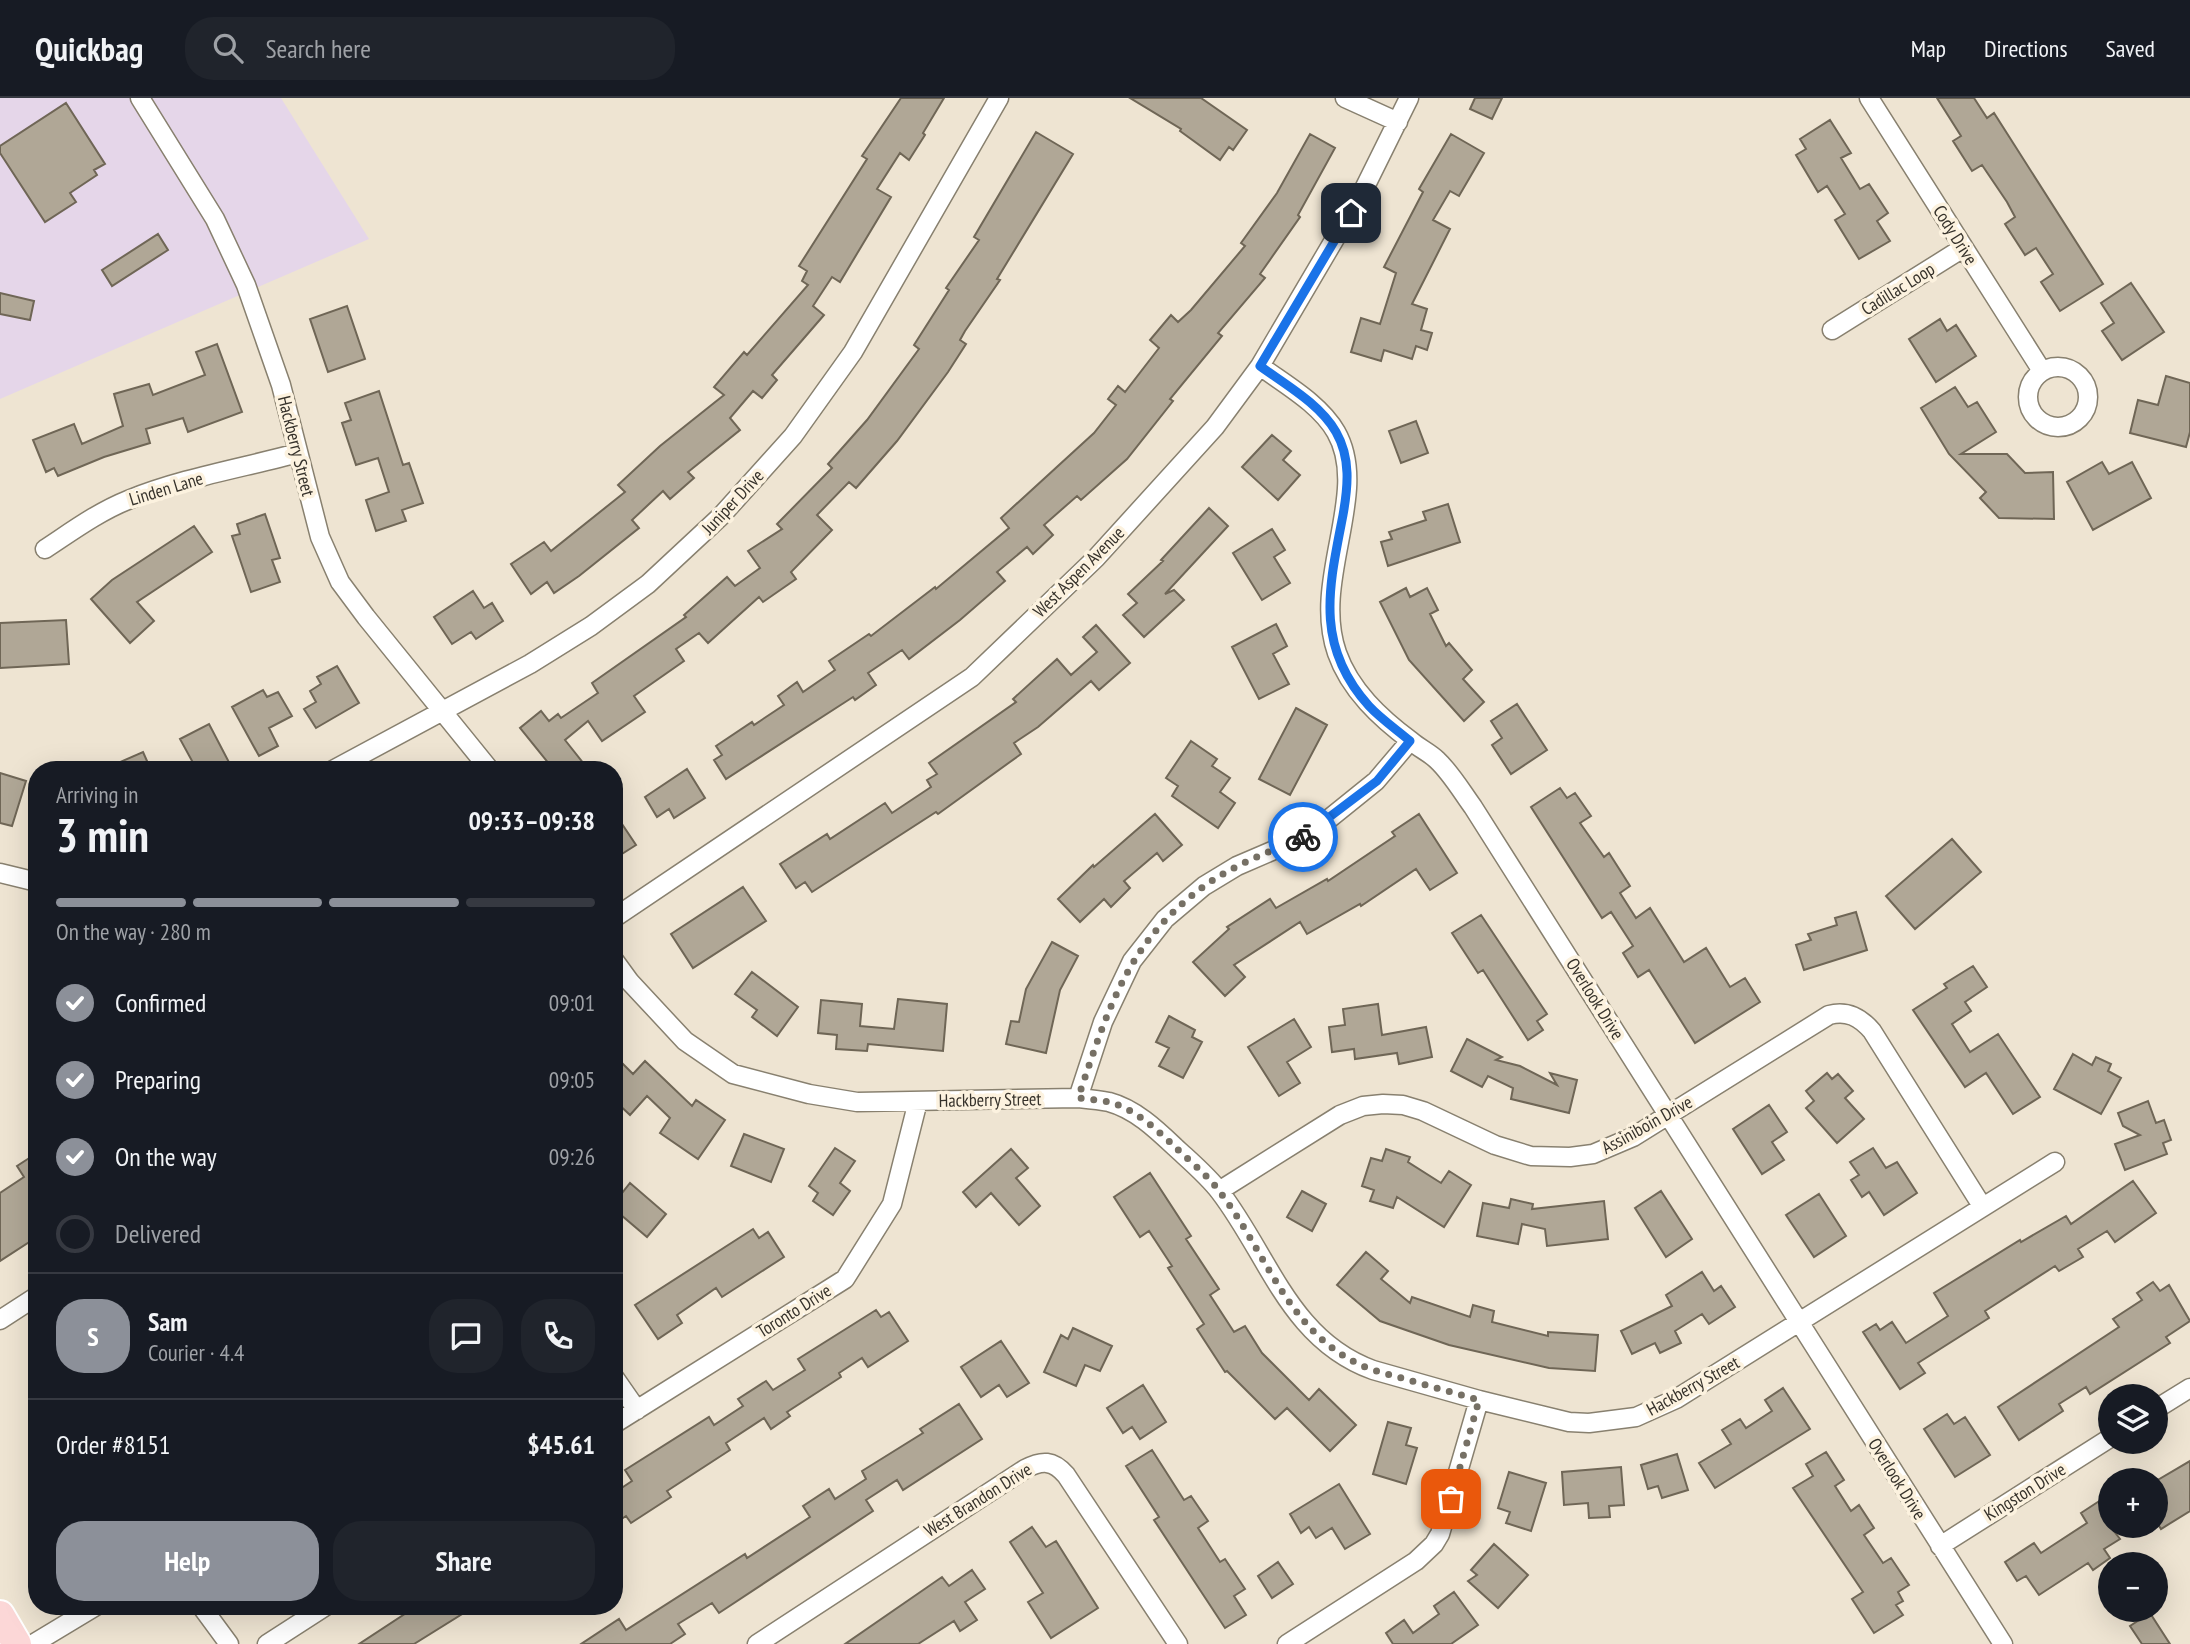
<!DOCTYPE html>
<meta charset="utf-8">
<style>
body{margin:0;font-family:"PT Sans Narrow",sans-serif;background:#20242c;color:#f1f3f6;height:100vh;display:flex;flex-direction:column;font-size:26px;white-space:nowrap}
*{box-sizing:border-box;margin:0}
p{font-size:23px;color:#9ea1a6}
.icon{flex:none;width:38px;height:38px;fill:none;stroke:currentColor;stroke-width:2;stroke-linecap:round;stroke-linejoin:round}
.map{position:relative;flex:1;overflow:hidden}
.side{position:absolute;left:28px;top:663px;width:595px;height:854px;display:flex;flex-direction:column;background:#171b24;border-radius:28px;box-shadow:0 7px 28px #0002}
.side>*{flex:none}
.tools{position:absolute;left:2098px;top:1286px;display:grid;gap:14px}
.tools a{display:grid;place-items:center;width:70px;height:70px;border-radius:50%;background:#171b24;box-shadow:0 7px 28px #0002;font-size:35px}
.pin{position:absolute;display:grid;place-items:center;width:60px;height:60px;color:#fff;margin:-30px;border-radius:14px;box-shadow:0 4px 10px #0006}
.courier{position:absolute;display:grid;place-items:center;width:70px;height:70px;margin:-35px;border:5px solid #1a73e8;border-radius:50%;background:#fff;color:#222;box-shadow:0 2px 9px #0007}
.headline em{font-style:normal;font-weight:600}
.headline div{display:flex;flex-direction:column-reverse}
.headline{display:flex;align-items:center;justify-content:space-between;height:119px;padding:0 28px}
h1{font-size:46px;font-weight:600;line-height:52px}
.bar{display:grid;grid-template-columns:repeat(4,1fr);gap:10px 7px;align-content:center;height:84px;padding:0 28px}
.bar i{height:9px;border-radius:5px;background:#363941}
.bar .current{background:#8c9099}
.bar p{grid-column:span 4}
.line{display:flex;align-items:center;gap:18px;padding:0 28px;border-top:2px solid #363941}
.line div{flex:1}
.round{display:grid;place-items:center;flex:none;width:74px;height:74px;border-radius:28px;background:#20242c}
ol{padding:0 28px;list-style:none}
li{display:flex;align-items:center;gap:21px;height:77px}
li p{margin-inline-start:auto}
li .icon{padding:7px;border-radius:50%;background:#8c9099;color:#fff;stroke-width:4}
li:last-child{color:#9ea1a6}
li i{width:38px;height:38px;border:4px solid #363941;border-radius:50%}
.cta{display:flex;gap:14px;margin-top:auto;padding:14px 28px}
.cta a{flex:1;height:80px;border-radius:28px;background:#8c9099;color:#fff;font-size:28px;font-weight:600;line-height:80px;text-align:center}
.cta a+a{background:#20242c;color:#f1f3f6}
header{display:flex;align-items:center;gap:42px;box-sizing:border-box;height:98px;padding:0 35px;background:#171b24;border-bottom:2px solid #363941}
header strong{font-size:33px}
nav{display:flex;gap:38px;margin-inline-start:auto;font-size:24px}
.search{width:490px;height:63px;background:#20242c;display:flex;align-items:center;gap:18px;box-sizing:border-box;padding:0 24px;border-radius:28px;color:#9ea1a6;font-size:26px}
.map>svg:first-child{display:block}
.commercial{fill:#e5d6e9}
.building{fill:#b0a796;stroke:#6f6656;stroke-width:2}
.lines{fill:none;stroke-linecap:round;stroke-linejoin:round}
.street-casing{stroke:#88806f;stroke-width:21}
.primary-casing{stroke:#fff;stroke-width:32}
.street{stroke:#fff;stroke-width:18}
.primary{stroke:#fcd7d7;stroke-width:28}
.done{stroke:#767065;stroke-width:7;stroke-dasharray:0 12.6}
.route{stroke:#1a73e8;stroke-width:9}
.labels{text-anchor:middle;stroke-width:7;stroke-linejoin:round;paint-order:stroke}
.street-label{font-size:18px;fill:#36322b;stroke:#fcf2df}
</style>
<header>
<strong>Quickbag</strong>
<div class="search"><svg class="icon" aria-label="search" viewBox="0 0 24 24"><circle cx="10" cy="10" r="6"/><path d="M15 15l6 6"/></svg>Search here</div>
<nav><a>Map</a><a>Directions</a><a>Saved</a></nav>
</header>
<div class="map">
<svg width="2190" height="1546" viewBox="0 0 2190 1546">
<rect width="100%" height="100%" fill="#eee4d2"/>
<!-- commercial -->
<path class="commercial" d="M0 0H281L369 141 0 301Z"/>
<!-- building -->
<path class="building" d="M901 0H944L923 35 925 37 909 62 900 55 877 91 891 99 840 184 832 179 813 208 824 217 772 277 777 282 762 300 753 293 730 320 740 332 688 374 694 380 670 401 663 393 632 422 639 430 579 478 554 495 547 484 531 496 511 466 544 444 551 453 625 394 618 387 660 348 724 297 714 289 744 254 747 257 808 187 802 183 807 173 799 168 867 61 862 58Z
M1130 0H1201L1247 32 1233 52 1229 49 1220 62 1180 33 1181 31Z
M1475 0H1502L1492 21 1470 11Z
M1937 0H1974L1987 20 1994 15 2103 186 2060 213 2041 184 2053 176 2036 150 2025 157 2005 126 2015 119 2007 104 1982 67 1972 73 1953 43 1961 38Z
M66 5 105 66 94 72 97 77 70 95 76 104 45 124 0 55V48Z
M1830 22 1851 55 1841 60 1860 91 1869 86 1888 115 1877 123 1890 143 1859 161 1835 122 1845 116 1827 88 1818 94 1796 57 1806 51 1800 41Z
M1036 34 1073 56 997 181 1000 182 965 233 960 242 966 246 948 274 897 343 856 390 849 384 817 417 832 432 791 474 796 481 763 504 759 499 708 545 699 535 676 551 684 563 634 598 645 614 602 643 588 623 565 642 584 666 577 672H554L520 630 541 613 549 623 558 616 561 620 598 595 592 585 686 519 684 517 727 479 735 488 760 470 748 453 782 431 777 426 832 370 828 366 867 322 919 251 914 247 949 192 946 190 979 142 974 139Z
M1310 36 1335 50 1298 117 1300 119 1260 176 1265 180 1218 235 1222 238 1170 301 1173 303 1127 361 1081 402 1077 398 1044 427 1053 437 1033 456 1027 449 997 474 1005 483 960 522 909 561 902 552 868 575 876 587 855 602 853 599 726 681 714 662 722 657 716 648 752 624 754 627 784 607 778 598 797 584 803 594 835 572 829 563 869 536 871 538 935 489 936 491 1009 430 1001 420 1094 335 1116 307 1108 301 1118 288 1125 294 1159 250 1150 242 1171 217 1178 224 1191 212 1245 148 1241 145 1277 95Z
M1451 36 1484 55 1459 98 1450 93 1433 122 1450 131 1412 206 1427 211 1421 232 1432 235 1427 252 1416 248 1412 261 1384 252 1381 263 1351 254 1361 220 1380 226 1396 175 1384 169 1423 94 1419 91Z
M158 136 168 152 112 188 102 172Z
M2131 185 2164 234 2122 262 2102 233 2114 225 2101 205Z
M0 195 34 203 30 222 0 216Z
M347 208 365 261 328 274 310 221Z
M1940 221 1947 233 1956 227 1976 258 1936 284 1909 241Z
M217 246 242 314 188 334 183 320 146 331 150 345 104 359 58 378 54 370 46 374 33 342 74 326 82 346 123 328 114 296 149 286 153 297 205 277 196 254Z
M2166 278 2190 285V334L2186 349 2130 335 2138 302 2158 307Z
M1955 289 1968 309 1977 304 1996 334 1961 356H2007L2025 375 2053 374 2054 421 1999 420 1980 400 1986 394 1949 356 1921 310Z
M379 293 403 367 409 365 423 405 402 412 406 423 376 433 366 402 389 394 378 360 356 367 342 325 351 322 345 305Z
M1416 323 1428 355 1401 365 1389 333Z
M1272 337 1291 353 1283 362 1300 377 1278 402 1242 369Z
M2102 364 2109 376 2132 364 2151 400 2093 432 2067 384Z
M1448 406 1460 444 1388 468 1381 444 1392 441 1389 434 1426 422 1423 414Z
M1209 410 1228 428 1165 496 1174 492 1184 502 1144 539 1123 517 1137 505 1128 496 1163 463 1161 462Z
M265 416 280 460 272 462 280 484 251 494 232 438 240 436 237 426Z
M194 428 212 454 137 504 154 523 130 545 91 501 112 482Z
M1272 431 1285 452 1274 459 1290 485 1262 502 1233 455Z
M1406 490 1410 499 1427 490 1438 512 1430 516 1446 548 1449 545 1472 572 1463 581 1484 604 1464 623 1409 562 1380 504Z
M473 493 484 510 492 505 503 523 476 541 471 534 452 546 434 519Z
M66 522 69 566 0 570V525Z
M1276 526 1287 548 1273 556 1289 586 1259 601 1232 549Z
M1096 527 1130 565 1099 592 1091 583 1038 629 1014 645 1021 656 938 716 936 714 812 794 805 784 796 790 780 766 827 736 830 741 885 705 892 715 931 689 927 682 937 676 929 665 1016 604 1013 601 1057 561 1071 577 1097 554 1083 539Z
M337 568 359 605 316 630 304 611 316 604 310 593 321 586 317 579Z
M263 592 267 599 278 594 292 618 269 630 278 648 259 658 232 609Z
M1517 606 1547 652 1511 676 1492 647 1502 640 1491 623Z
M1296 610 1327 627 1290 697 1259 681Z
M209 626 233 672H197L180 641Z
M1191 643 1217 661 1212 668 1230 680 1220 694 1235 705 1218 730 1172 698 1178 688 1166 680Z
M143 654 151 672H102Z
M687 671 705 700 674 720 669 711 657 719 645 699Z
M0 675 26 683 12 728 0 725Z
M1560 690 1567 700 1575 695 1591 718 1580 725 1604 759 1609 755 1630 788 1620 795 1636 820 1650 810 1684 864 1706 850 1730 889 1745 880 1760 904 1695 945 1649 872 1638 879 1623 855 1633 848 1611 814 1602 820 1531 709Z
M614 714 636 747 614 761Z
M1155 716 1182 747 1163 763 1157 755 1124 783 1130 790 1111 809 1104 801 1080 824 1058 801 1093 767 1094 769Z
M1419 716 1457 775 1430 792 1416 771 1361 808 1360 806 1307 836 1300 824 1234 867 1245 879 1225 898 1193 864 1229 831 1227 829 1270 801 1276 810 1327 781 1328 783 1395 738 1392 734Z
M1952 741 1981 774 1915 831 1886 798Z
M743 789 766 823 693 870 671 836Z
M1856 814 1867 852 1804 872 1796 847 1811 842 1808 836 1837 827 1835 820Z
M1481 817 1547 916 1537 923 1543 932 1528 942 1483 872 1478 875 1452 835Z
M1052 844 1078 858 1060 892 1046 955 1006 946 1011 923 1019 924 1026 891Z
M1973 868 1987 889 1965 904 1971 913 1952 926 1970 954 1998 936 2040 999 2013 1016 1986 975 1965 989 1913 912 1947 890 1944 886Z
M752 874 798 909 777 938 752 919 757 912 735 896Z
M898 901 947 906 943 953 868 946 867 953 836 951 837 937 818 935 821 902 862 906 860 928 894 931Z
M1378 906 1382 937 1426 929 1432 959 1399 966 1397 955 1355 961 1354 951 1332 954 1329 929 1345 927 1343 911Z
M1169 918 1195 932 1192 939 1202 944 1183 980 1159 968 1169 950 1156 944Z
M1294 921 1311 949 1287 964 1300 985 1279 998 1248 949Z
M1467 941 1502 959 1496 962 1520 968 1557 987 1550 975 1577 982 1569 1015 1511 1001 1513 990 1488 978 1482 989 1451 973Z
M2073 956 2092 967 2096 959 2111 966 2108 973 2121 980 2101 1016 2054 991Z
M614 957 633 976 645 963 692 1008 696 1002 725 1022 698 1061 660 1035 670 1020 647 998 630 1017 614 1002Z
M1827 975 1832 981 1838 976 1853 993 1845 1000 1864 1021 1837 1045 1806 1010 1814 1003 1806 993Z
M2148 1003 2156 1025 2164 1022 2171 1042 2163 1045 2167 1056 2125 1072 2115 1046 2140 1037 2123 1028 2118 1015Z
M1769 1007 1787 1034 1772 1044 1784 1062 1762 1076 1733 1031Z
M744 1036 784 1051 771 1084 731 1068Z
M835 1050 855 1063 840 1085 850 1093 833 1117 813 1103 818 1095 809 1088Z
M1873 1050 1886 1070 1897 1064 1917 1095 1884 1117 1869 1094 1862 1099 1851 1082 1859 1077 1850 1064Z
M1011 1051 1028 1070 1016 1080 1040 1108 1019 1127 991 1095 976 1109 963 1094Z
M1386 1051 1410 1059 1408 1064 1441 1085 1449 1073 1471 1087 1444 1129 1397 1099 1393 1110 1370 1103 1374 1092 1362 1088 1371 1060 1382 1063Z
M37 1055V1139L0 1163V1095L24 1079 17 1068Z
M1150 1075 1191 1138 1186 1141 1219 1191 1210 1197 1234 1234 1245 1228 1262 1255 1309 1302 1319 1291 1356 1327 1330 1353 1287 1310 1275 1321 1227 1273 1225 1274 1197 1231 1204 1226 1168 1170 1172 1168 1149 1133 1140 1139 1114 1099Z
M2133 1083 2156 1115 2115 1144 2107 1133 2078 1151 2083 1159 2059 1173 2055 1168 1985 1213 1989 1220 1918 1265 1925 1275 1900 1291 1863 1234 1876 1226 1880 1232 1892 1224 1906 1245 1948 1218 1934 1195 2020 1142 2021 1144 2066 1118 2071 1126Z
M630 1085 666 1116 647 1139 614 1111V1089L622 1095Z
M1302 1093 1326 1106 1312 1133 1287 1119Z
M1661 1093 1692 1141 1666 1159 1635 1110Z
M1819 1096 1846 1138 1814 1159 1786 1117Z
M1511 1101 1533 1106 1532 1111 1604 1103 1608 1141 1547 1148 1545 1131 1522 1126 1518 1146 1477 1138 1483 1105 1509 1110Z
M753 1131 759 1140 768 1134 784 1159 722 1199 716 1190 677 1217 682 1225 658 1241 635 1207Z
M1366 1154 1388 1173 1381 1181 1410 1205 1412 1199 1470 1219 1473 1207 1494 1213 1492 1224 1548 1238V1234L1598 1237 1595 1273 1549 1270 1449 1247 1380 1223 1337 1187Z
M1702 1174 1714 1193 1721 1188 1735 1209 1709 1226 1702 1216 1675 1233 1681 1245 1660 1255 1655 1245 1632 1256 1621 1233 1672 1208 1666 1197Z
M2153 1184 2160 1193 2169 1187 2190 1223 2166 1239 2170 1245 2090 1296 2086 1289 2059 1306 2063 1313 2019 1342 1998 1309 2119 1229 2113 1221 2142 1202 2137 1195Z
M876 1212 881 1219 889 1214 908 1243 868 1269 862 1260 839 1275 841 1279 787 1314 790 1318 771 1331 764 1320 726 1345 730 1352 667 1393 671 1399 631 1425 626 1418 614 1426V1395L632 1383 625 1372 709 1319 714 1327 743 1308 738 1301 766 1283 773 1292 805 1272 798 1261Z
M1073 1230 1112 1248 1100 1273 1085 1267 1076 1288 1044 1274 1061 1237 1068 1241Z
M1001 1243 1029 1285 1007 1299 999 1287 981 1299 961 1269Z
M1143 1287 1166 1324 1140 1341 1132 1329 1123 1335 1107 1310Z
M1783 1290 1810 1331 1715 1390 1699 1365 1731 1346 1722 1332 1740 1321 1746 1330 1772 1313 1765 1302Z
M959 1306 982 1341 903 1392 897 1382 866 1402 873 1413 719 1515 712 1505 678 1526 685 1536 670 1546H581L619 1521 626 1532 745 1456 747 1460 810 1419 803 1408 829 1391 835 1401 866 1381 862 1373 923 1335 920 1331Z
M1947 1316 1954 1326 1965 1319 1990 1357 1955 1379 1924 1331Z
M1388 1324 1411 1330 1406 1347 1417 1350 1406 1386 1373 1376Z
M1152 1352 1184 1402 1191 1398 1208 1423 1198 1430 1220 1464 1225 1461 1245 1491 1234 1498 1246 1517 1225 1530 1154 1422 1159 1419 1126 1368Z
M1826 1354 1844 1382 1835 1388 1851 1413 1859 1407 1874 1430 1864 1437 1883 1465 1891 1460 1909 1487 1898 1494 1903 1503 1896 1507 1903 1517 1874 1535 1852 1501 1863 1494 1793 1390 1813 1378 1806 1366Z
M1677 1356 1688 1392 1662 1400 1658 1388 1648 1391 1641 1367Z
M2190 1363V1413L2161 1431 2156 1423V1383Z
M1621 1369 1624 1407 1609 1408 1610 1419 1589 1420 1588 1405 1564 1407 1562 1374Z
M1509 1374 1546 1385 1531 1433 1506 1425 1510 1414 1498 1410Z
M1339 1386 1370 1436 1345 1451 1332 1430 1316 1440 1309 1429 1301 1435 1290 1416Z
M2110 1396V1428L2120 1441 2104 1451 2110 1460 2093 1472 2088 1465 2039 1497 2026 1478 2017 1483 2005 1464 2034 1445 2041 1455 2087 1425 2081 1415Z
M1032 1429 1046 1449 1056 1443 1098 1510 1051 1540 1028 1504 1043 1495 1010 1444Z
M1494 1446 1528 1477 1498 1510 1468 1483 1477 1477 1471 1472Z
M1278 1464 1293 1486 1272 1500 1258 1478Z
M972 1472 985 1491 965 1504 977 1522 960 1533 954 1523 918 1546H845L942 1479 949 1488Z
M1454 1494 1478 1527 1451 1546H1393L1386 1535 1404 1522 1413 1535 1439 1516 1434 1508Z
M417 1508H475L414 1546H359Z
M2150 1515 2170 1546H2142L2130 1528Z"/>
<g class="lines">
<defs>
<path id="street" d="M140 0 215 121 246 187 281 287 320 439 340 484 366 519 490 672
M1345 0 1398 24
M1869 0 2042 273
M1832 232 1963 150
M1260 268C1286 287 1320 306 1336 334 1371 395 1311 481 1337 555 1350 592 1380 620 1411 643 1419 650 1430 655 1437 662 1451 675 1462 694 1473 709L2003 1546
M2028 299a30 30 0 1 1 60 0a30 30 0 1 1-60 0Z
M45 451C71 434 98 414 128 402 182 380 242 370 298 355
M333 672 530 566 591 528 648 486 721 418 793 338 853 254 999 0
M0 775 37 784
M614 820 972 579 1096 460 1215 329 1260 268 1363 93 1409 0
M614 862 630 884 685 943 733 976 809 996 857 1004 1078 1000C1088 1001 1099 1002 1109 1004 1135 1011 1156 1031 1175 1049 1190 1063 1208 1078 1220 1094 1269 1158 1290 1242 1373 1272L1479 1302 1569 1324 1589 1325 1636 1319 1676 1301 2055 1064
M1078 1000 1103 924 1132 863 1165 821 1204 788 1237 768 1309 737 1376 683 1410 643
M1219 1093 1340 1017 1363 1008 1383 1006 1403 1007 1423 1013 1495 1047 1531 1058 1570 1059 1593 1056 1633 1039 1829 917C1847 912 1860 919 1872 933L1982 1108
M0 1222 37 1198
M614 1279 637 1312
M2156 1311 2190 1290
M614 1326 845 1181 892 1106 918 1003
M1940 1448 2110 1340
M201 1508 229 1546
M33 1546 96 1508
M267 1546 326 1508
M757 1546 1025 1371C1042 1362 1053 1362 1066 1377L1178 1546
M1287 1546 1416 1463 1434 1446 1440 1436 1479 1302"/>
<path id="primary" d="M0 1517 17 1546"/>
</defs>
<!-- street casing -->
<use href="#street" class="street-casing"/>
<!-- primary casing -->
<use href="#primary" class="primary-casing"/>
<!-- street -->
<use href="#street" class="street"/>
<!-- primary -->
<use href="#primary" class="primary"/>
</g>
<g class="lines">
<!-- done -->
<path class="done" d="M1303 739C1269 754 1233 767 1203 789 1126 845 1107 915 1078 1000 1088 1001 1099 1002 1109 1004 1135 1011 1156 1031 1175 1049 1190 1063 1208 1078 1220 1094 1269 1158 1290 1242 1373 1272L1479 1302 1451 1401"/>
<!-- route -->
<path class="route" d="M1303 739 1377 683 1410 643C1396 631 1381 621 1369 608 1314 547 1329 489 1343 417 1348 389 1351 360 1336 334 1320 306 1286 287 1260 268L1351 115"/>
</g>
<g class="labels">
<!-- street labels -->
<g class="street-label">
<text transform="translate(1955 137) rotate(58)" y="6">Cody Drive</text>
<text transform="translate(1898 191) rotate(-32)" y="6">Cadillac Loop</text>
<text transform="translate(296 348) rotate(76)" y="6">Hackberry Street</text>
<text transform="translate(166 391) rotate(-17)" y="6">Linden Lane</text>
<text transform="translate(733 404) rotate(-47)" y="6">Juniper Drive</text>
<text transform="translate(1079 474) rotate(-45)" y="6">West Aspen Avenue</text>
<text transform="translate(1595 901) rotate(58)" y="6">Overlook Drive</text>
<text transform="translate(990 1002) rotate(-1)" y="6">Hackberry Street</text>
<text transform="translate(1647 1027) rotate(-29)" y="6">Assiniboin Drive</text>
<text transform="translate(794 1213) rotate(-32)" y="6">Toronto Drive</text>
<text transform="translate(1693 1288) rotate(-29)" y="6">Hackberry Street</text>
<text transform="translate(1897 1381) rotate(58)" y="6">Overlook Drive</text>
<text transform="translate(2025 1394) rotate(-32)" y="6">Kingston Drive</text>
<text transform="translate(978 1402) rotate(-32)" y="6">West Brandon Drive</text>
</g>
</g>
</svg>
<div class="tools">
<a><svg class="icon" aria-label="layers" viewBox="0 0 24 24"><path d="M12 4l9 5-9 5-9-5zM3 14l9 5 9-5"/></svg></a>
<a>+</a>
<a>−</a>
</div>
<div class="pin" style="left:1451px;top:1401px;background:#ea580c"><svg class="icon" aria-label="bag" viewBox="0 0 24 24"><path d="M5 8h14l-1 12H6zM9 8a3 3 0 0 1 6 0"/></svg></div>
<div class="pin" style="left:1351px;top:115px;background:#1f2937"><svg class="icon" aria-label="home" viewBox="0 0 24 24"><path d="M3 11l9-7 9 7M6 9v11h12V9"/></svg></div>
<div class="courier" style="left:1303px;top:739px"><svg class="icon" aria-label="bike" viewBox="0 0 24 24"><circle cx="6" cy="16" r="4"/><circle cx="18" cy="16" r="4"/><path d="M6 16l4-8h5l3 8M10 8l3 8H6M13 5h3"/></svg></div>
<section class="side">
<div class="headline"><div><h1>3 min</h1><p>Arriving in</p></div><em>09:33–09:38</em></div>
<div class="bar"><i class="current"></i><i class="current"></i><i class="current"></i><i></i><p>On the way · 280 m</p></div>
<ol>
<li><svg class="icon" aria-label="check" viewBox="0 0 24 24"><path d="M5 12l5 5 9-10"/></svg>Confirmed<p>09:01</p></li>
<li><svg class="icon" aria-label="check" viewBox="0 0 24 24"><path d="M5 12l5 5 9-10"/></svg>Preparing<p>09:05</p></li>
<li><svg class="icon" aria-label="check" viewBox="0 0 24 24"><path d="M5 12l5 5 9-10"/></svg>On the way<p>09:26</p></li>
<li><i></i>Delivered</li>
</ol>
<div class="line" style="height:126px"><b class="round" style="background:#8c9099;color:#fff">S</b><div><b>Sam</b><p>Courier · 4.4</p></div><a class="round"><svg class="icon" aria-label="chat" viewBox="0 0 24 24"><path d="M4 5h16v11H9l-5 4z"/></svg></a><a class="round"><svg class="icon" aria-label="phone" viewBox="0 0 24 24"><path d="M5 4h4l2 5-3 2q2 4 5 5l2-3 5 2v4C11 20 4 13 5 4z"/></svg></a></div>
<div class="line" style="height:91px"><div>Order #8151</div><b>$45.61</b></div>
<div class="cta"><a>Help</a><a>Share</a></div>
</section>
</div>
